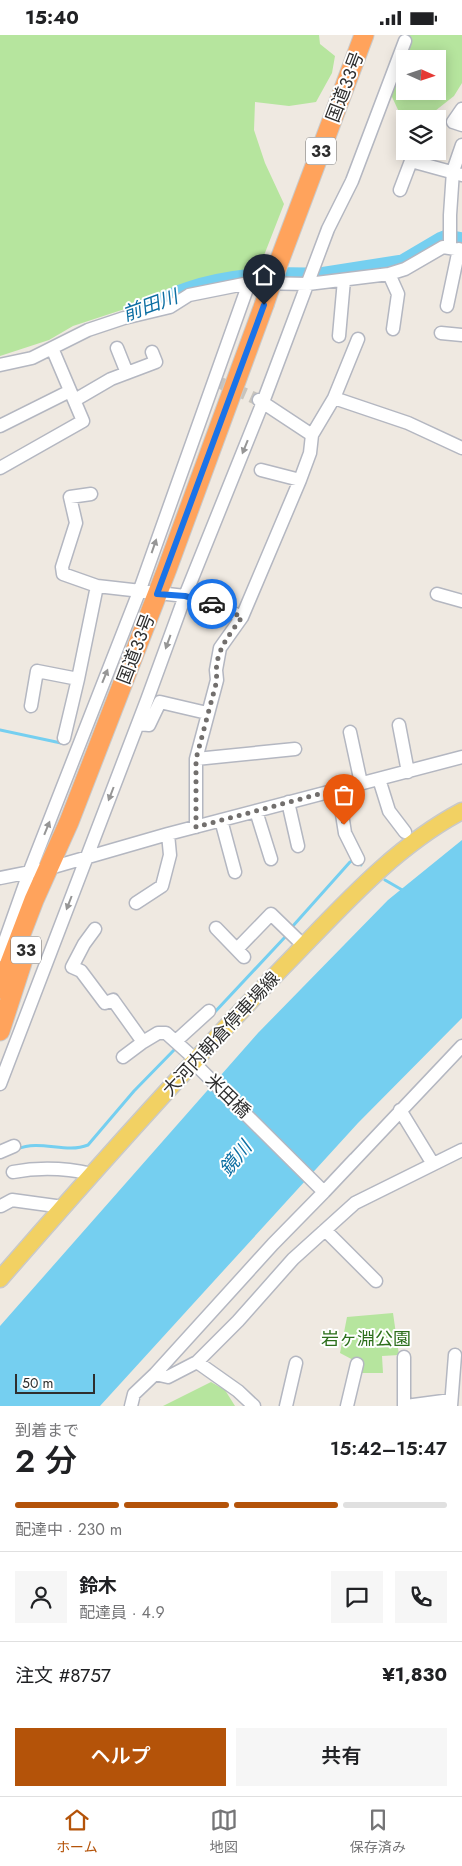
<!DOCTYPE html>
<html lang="ja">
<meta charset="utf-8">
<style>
body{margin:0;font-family:Jost,"Noto Sans JP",sans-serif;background:#f6f6f6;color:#202124;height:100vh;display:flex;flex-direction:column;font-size:19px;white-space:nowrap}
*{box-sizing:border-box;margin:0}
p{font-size:16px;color:#757577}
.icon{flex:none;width:28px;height:28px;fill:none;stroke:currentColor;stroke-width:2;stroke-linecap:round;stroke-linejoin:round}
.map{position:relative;height:1371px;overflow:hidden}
.panel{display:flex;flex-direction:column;background:#fff;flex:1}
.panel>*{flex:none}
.needle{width:32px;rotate:93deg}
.buttons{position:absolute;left:396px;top:15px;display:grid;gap:10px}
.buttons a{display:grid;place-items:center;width:50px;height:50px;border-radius:0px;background:#fff;box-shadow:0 2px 12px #0003;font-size:25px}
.scale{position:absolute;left:15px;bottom:12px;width:80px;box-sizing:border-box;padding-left:5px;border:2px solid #2e2e2e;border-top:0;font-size:14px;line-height:18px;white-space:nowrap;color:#2e2e2e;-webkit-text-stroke:4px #fff;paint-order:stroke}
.pin{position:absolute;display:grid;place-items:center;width:42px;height:42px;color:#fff;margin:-51px -21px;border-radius:50% 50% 50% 0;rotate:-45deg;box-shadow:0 0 5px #0007}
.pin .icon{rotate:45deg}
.courier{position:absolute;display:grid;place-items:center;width:50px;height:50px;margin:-25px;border:4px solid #1a73e8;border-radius:50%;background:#fff;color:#222;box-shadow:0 1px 6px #0007}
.head em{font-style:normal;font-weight:600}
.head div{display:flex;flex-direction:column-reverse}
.head{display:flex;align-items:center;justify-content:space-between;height:85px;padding:0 15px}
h1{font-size:32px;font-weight:600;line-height:38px}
.bar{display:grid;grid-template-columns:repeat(4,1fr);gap:8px 5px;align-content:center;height:60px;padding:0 15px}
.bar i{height:6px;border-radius:4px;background:#e0e0e0}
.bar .current{background:#b45309}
.bar p{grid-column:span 4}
.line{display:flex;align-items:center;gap:12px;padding:0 15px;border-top:1px solid #e0e0e0}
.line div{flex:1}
.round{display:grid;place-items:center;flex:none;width:52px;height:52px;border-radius:0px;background:#f6f6f6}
.primary-button{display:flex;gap:10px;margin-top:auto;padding:10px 15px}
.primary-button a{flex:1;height:58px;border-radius:0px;background:#b45309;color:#fff;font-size:20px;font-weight:600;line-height:58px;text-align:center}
.primary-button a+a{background:#f6f6f6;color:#202124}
.status{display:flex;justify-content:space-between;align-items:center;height:35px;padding:0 25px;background:#fff;direction:ltr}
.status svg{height:14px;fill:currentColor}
.dock{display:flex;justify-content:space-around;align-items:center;height:70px;border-top:1px solid #e0e0e0;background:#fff;font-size:14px;color:#757577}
.dock a{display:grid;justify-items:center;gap:2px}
.dock .current{color:#b45309}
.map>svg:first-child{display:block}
.green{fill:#b6e59e;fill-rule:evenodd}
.water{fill:#75cff0}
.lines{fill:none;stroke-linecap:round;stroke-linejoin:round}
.stream{stroke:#75cff0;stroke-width:3}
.river{stroke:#75cff0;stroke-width:19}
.minor-tunnel{stroke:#c8c4bd;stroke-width:12;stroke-dasharray:12 6;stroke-linecap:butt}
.minor-casing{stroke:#b4b7c1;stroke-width:15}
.major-casing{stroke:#c9c9c9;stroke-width:19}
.highway-casing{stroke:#c9c9c9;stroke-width:21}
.minor{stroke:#fff;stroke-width:12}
.major{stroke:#f2d163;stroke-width:16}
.highway{stroke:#ffa35c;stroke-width:19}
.highway-bridge-casing{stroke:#c9c9c9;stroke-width:21;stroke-linecap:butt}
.highway-bridge{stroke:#ffa35c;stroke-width:19}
.oneway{fill:#969696}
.done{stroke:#726f6d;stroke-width:5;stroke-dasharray:0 9}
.route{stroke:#1a73e8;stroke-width:6}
.labels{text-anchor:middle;stroke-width:4;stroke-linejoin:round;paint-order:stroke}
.shield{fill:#fff;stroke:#6d6d6d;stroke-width:1}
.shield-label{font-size:16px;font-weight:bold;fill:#2e2e2e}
.street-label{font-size:18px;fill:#2e2e2e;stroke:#fff}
.park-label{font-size:18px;fill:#2c6e1b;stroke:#fff}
.water-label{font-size:19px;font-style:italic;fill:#0d6fa3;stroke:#fff}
</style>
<div class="status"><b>15:40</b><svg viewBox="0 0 49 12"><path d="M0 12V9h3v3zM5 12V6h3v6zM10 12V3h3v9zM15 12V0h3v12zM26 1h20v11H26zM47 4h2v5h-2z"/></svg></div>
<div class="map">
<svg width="462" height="1371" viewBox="0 0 462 1371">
<rect width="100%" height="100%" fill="#efe9e1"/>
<!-- green -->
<path class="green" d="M0 0H319L320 9 335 21 332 38 316 67 289 71 255 67 254 95 265 128 284 169 263 223 253 234 187 254 162 267 140 269 73 291 49 305 0 321Z
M402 0H462V48L454 61 435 76 400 79 385 47ZM405 24H438V56H405Z
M393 1278 399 1320 382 1321 383 1338H360L357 1327 340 1318 347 1282Z
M211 1347 225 1355 235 1371H163Z"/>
<!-- water -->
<path class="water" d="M462 805V983L358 1088 100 1371H0V1291L258 998 388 865Z"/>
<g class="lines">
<!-- stream -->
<path class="stream" d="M0 695 61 708
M385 845 404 856
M292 892 350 827 352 826 361 830
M213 979 286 901
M17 1114C41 1104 65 1119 88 1110L134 1056 175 1014"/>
<!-- river -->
<path class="river" d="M320 242 403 229 442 206 447 204 462 207
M143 274C160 270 173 261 189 256 229 243 265 241 306 242"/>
<!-- minor-tunnel -->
<path class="minor-tunnel" d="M218 347 259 365"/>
<defs>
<path id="minor" d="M462 74 453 87 462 90
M400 155 411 126 462 140
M450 212V180L453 136 462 110
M389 239 398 259 393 294
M447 271 459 214
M441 298 462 300
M339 301 344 245
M117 313 127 338
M0 330 32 323 88 295 124 283 170 272 189 260 249 248 308 249 389 239 405 234 443 212 462 215
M334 363 358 304
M75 365 111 344 156 327 152 317
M259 365 312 400
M0 391 70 356
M0 433 83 386 52 313
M261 435 300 445
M91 459 70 462 76 488 62 532 63 539 97 551
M437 559 462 566
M31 671 37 636 78 644
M138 689 149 690 160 667 207 678
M399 690 408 737
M350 697 361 748
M64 703 78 644 97 551 185 561 215 570 242 582
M196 724 295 714
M379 744 389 776 405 797
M338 754 345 798 358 824
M288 767 298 811
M256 776 271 824
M221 785 235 837
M196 792V724L217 645 216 635 220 613 242 582 300 445 310 418 312 400 334 363 408 388 462 413
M0 843 50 833 168 799 462 722
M136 868 162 851 170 820 168 799
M216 893 244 922
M95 894 84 909 72 932 81 936 105 968 113 965 143 1007 158 998H166L196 1025
M238 913 271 879 304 911
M0 920 29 838 139 557 249 248
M176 1006 209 976
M123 1022 143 1007
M0 1049 147 665 185 561 263 367 328 194 352 146 405 6
M400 1075 433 1129
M0 1117 14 1111
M355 1124 324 1157 462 1011
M13 1137C39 1132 66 1133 92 1139
M1 1171 12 1165 63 1172
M325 1195 376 1246
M197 1327 238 1356 254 1371
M155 1339 168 1342 197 1327 238 1286 293 1224 355 1168 462 1115
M131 1371 134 1359 155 1339 273 1209 324 1157 193 1027
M286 1371 296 1328
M347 1371 357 1329
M404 1371V1322
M406 1371 451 1365
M451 1371 455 1320"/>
<path id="major" d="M0 1244C92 1138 186 1033 283 932 338 876 392 813 462 776"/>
<path id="highway" d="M277 232 364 0
M0 954 34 865 69 787 167 534 264 270
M0 996 22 928"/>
</defs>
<!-- minor casing -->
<use href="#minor" class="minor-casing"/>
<!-- major casing -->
<use href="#major" class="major-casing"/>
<!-- highway casing -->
<use href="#highway" class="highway-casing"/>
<!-- minor -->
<use href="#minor" class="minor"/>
<!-- major -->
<use href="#major" class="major"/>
<!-- highway -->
<use href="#highway" class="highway"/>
<defs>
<path id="highway-bridge" d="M264 270 277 232"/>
</defs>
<!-- highway-bridge casing -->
<use href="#highway-bridge" class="highway-bridge-casing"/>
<!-- highway-bridge -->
<use href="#highway-bridge" class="highway-bridge"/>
</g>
<!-- one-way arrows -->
<defs><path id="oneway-solid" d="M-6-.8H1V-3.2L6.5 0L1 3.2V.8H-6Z" transform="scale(1.25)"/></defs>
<g class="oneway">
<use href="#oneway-solid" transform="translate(245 412) rotate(112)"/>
<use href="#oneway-solid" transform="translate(154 511) rotate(-71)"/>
<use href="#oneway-solid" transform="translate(168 607) rotate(110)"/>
<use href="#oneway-solid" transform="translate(105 641) rotate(-68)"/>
<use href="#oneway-solid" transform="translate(111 759) rotate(111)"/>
<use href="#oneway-solid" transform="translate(47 793) rotate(-68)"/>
<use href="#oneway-solid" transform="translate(69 868) rotate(111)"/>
</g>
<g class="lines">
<!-- done -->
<path class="done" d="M212 569 242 582C228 602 213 618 217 645L196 724V792L338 754 344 790"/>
<!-- route -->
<path class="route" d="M212 569 185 561 157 559 264 270"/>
</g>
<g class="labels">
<!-- shield labels -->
<g class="shield">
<rect x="306" y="102.5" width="30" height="27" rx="4"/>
<rect x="11" y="901.5" width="30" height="27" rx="4"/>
</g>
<g class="shield-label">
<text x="321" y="122">33</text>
<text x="26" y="921">33</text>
</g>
<!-- street labels -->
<g class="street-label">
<text transform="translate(345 52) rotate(-69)" y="6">国道33号</text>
<text transform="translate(136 614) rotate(-69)" y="6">国道33号</text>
<text transform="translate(221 999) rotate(-47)" y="6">大河内朝倉停車場線</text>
<text transform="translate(228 1061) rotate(44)" y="6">米田橋</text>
</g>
<!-- park labels -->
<g class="park-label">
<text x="366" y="1310">岩ヶ淵公園</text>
</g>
<!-- water labels -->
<g class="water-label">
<text transform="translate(150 270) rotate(-20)" y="7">前田川</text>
<text transform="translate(235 1123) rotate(-51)" y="7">鏡川</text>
</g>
</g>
</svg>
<div class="buttons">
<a><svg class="needle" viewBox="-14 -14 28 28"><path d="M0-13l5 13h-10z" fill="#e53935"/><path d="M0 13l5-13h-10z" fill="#757577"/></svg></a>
<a><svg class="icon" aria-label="layers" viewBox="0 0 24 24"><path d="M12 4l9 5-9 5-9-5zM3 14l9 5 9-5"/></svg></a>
</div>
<div class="scale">50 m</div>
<div class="pin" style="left:344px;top:790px;background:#ea580c"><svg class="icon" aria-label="bag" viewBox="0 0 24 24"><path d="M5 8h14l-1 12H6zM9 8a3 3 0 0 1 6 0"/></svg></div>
<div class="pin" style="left:264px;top:270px;background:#1f2937"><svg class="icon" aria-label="home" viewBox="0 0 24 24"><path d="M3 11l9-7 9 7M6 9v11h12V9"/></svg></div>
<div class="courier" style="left:212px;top:569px"><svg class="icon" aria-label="car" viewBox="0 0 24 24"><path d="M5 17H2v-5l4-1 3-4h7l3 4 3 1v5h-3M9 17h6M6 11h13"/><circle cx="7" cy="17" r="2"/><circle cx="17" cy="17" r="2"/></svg></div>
</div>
<section class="panel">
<div class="head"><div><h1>2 分</h1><p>到着まで</p></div><em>15:42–15:47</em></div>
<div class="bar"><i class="current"></i><i class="current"></i><i class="current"></i><i></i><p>配達中 · 230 m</p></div>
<div class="line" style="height:90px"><a class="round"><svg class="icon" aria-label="person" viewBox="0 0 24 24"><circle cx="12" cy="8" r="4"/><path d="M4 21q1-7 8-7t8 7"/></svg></a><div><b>鈴木</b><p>配達員 · 4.9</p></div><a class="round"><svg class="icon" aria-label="chat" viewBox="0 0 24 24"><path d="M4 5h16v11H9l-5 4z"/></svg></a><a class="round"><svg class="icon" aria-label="phone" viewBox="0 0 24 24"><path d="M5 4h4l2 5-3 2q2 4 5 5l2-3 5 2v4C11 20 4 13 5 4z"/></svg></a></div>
<div class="line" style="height:65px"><div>注文 #8757</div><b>¥1,830</b></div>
<div class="primary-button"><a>ヘルプ</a><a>共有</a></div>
</section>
<nav class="dock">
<a class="current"><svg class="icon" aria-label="home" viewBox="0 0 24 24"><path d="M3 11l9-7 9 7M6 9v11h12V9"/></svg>ホーム</a>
<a><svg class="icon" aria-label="map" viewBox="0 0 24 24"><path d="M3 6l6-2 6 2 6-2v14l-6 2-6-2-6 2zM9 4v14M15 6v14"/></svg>地図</a>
<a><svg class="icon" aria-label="saved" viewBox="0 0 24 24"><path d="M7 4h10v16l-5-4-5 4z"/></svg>保存済み</a>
</nav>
